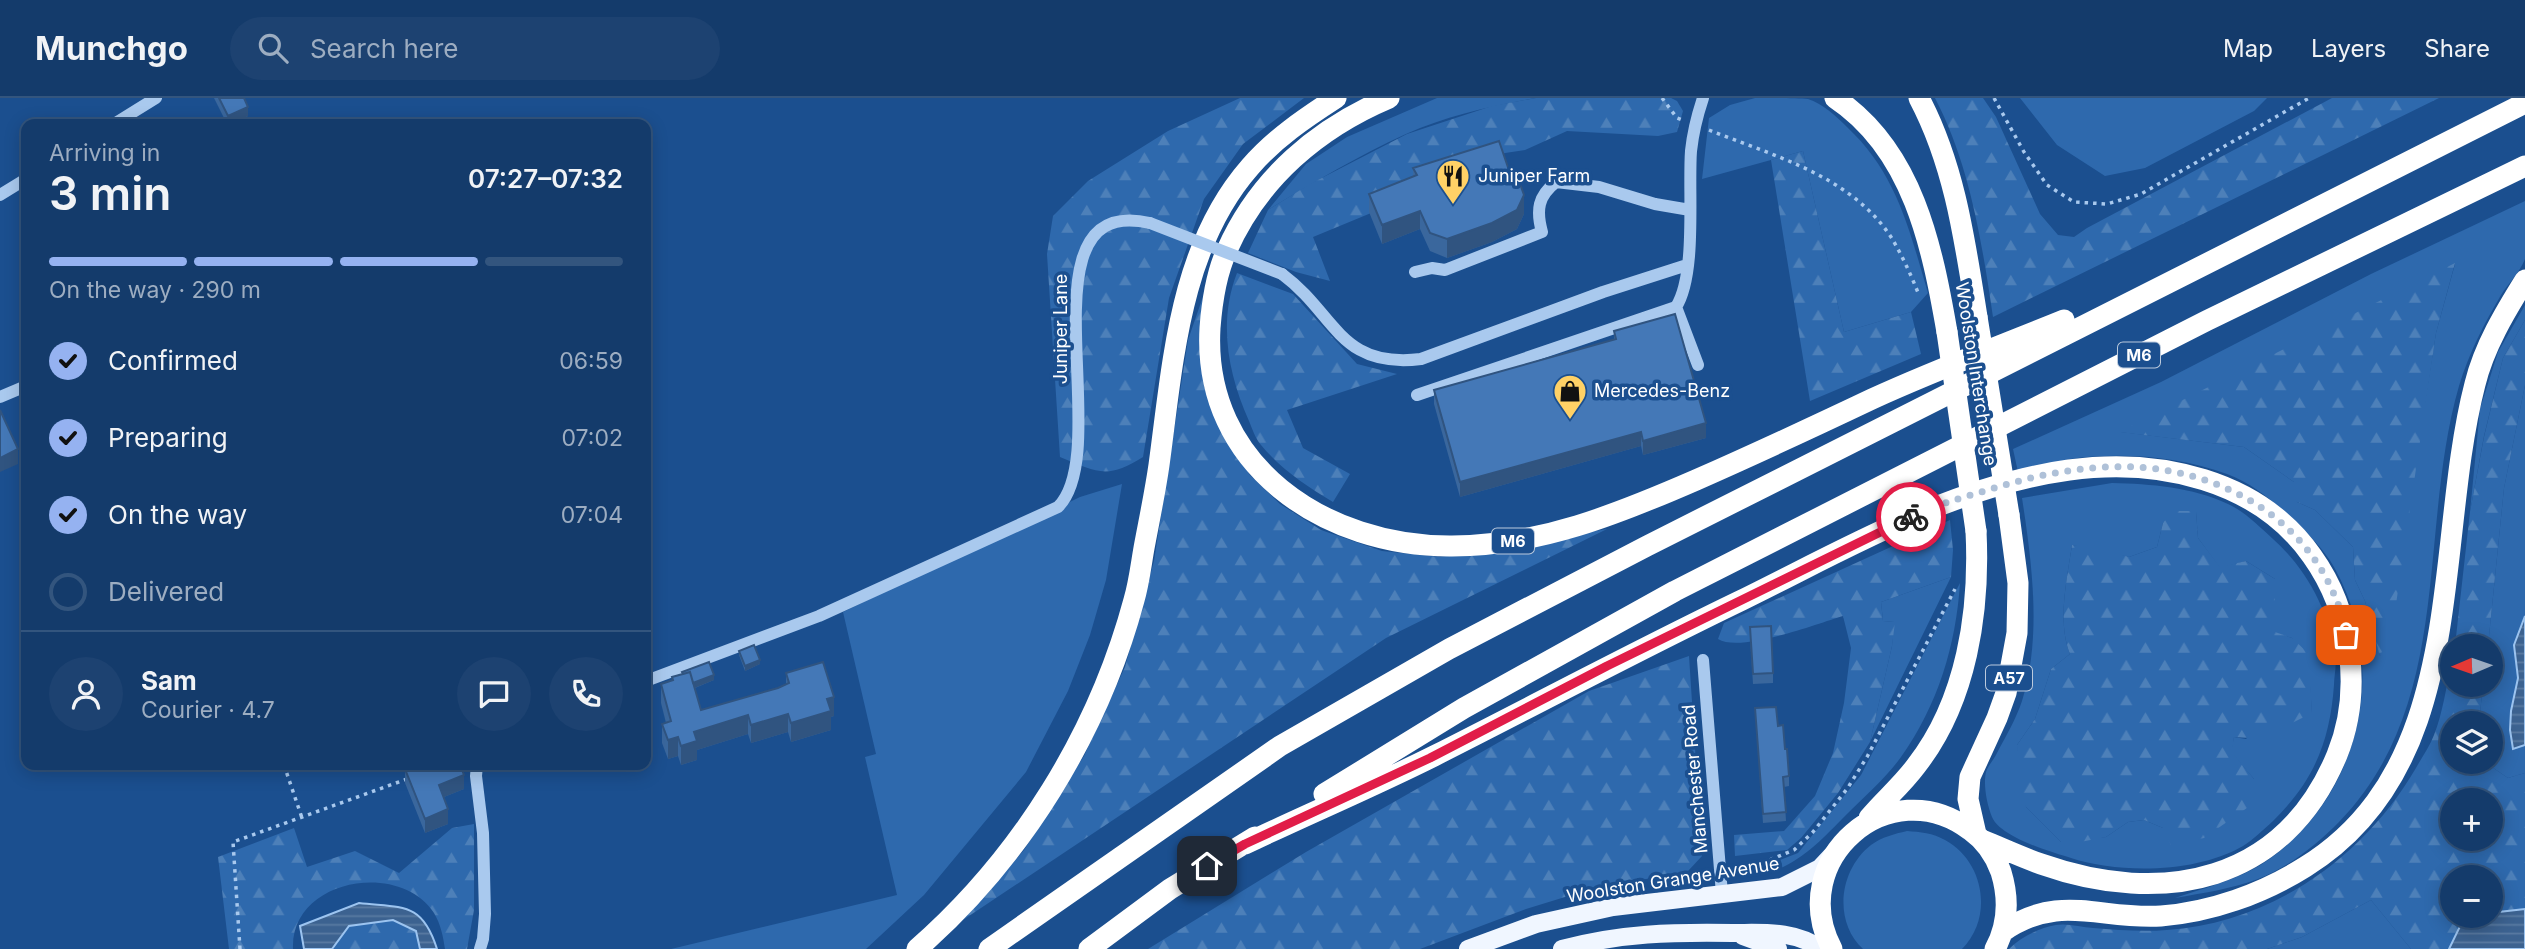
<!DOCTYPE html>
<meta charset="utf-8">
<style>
body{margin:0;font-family:Inter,sans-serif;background:#1d4271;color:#f1f3f6;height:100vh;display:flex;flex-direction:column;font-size:26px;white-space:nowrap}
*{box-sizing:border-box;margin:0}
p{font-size:23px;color:#9dadc1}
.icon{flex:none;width:38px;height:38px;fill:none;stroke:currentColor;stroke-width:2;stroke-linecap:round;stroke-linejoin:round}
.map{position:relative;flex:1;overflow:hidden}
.sheet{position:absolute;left:21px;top:21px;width:630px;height:651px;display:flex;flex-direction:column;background:#143b6b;border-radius:14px;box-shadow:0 4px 18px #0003,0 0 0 2px #33557e}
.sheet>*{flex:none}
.needle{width:46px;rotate:268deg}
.buttons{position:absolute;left:2440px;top:536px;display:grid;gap:14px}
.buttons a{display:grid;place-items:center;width:63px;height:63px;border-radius:50%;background:#143b6b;box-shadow:0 4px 18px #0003,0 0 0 2px #33557e;font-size:35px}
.pin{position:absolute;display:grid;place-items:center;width:60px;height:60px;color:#fff;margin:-30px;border-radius:14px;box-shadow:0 4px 10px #0006}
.courier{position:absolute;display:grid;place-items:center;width:70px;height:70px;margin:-35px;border:5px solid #e11d48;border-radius:50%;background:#fff;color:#222;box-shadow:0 2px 9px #0007}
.summary em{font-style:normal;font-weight:600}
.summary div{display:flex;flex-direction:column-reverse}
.summary{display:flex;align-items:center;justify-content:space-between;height:119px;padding:0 28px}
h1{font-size:46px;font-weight:600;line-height:52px}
.bar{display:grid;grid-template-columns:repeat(4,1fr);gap:10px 7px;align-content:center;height:84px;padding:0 28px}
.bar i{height:9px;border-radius:5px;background:#33557e}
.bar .current{background:#95b2f1}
.bar p{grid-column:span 4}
.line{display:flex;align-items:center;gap:18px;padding:0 28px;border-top:2px solid #33557e}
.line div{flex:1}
.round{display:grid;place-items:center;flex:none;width:74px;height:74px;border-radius:37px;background:#1d4271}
ol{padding:0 28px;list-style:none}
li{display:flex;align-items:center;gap:21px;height:77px}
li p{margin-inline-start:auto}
li .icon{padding:7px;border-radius:50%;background:#95b2f1;color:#111;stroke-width:4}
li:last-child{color:#9dadc1}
li i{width:38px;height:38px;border:4px solid #33557e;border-radius:50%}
header{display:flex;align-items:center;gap:42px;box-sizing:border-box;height:98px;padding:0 35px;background:#143b6b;border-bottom:2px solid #33557e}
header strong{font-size:33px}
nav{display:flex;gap:38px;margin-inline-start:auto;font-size:24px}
.search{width:490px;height:63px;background:#1d4271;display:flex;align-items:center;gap:18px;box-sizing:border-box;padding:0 24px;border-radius:38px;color:#9dadc1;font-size:26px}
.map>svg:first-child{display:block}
.green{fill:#2e69ad;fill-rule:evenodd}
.forest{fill:url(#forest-firs);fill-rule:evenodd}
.water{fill:url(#water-rules);stroke:#9cc4f0;stroke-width:2}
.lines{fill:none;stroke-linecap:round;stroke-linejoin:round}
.path{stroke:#a9c9ee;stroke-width:3.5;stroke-dasharray:3.5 5;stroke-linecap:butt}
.minor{stroke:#a9c9ee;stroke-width:12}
.major{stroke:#f0f6ff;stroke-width:18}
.highway{stroke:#fff;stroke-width:21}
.minor-bridge{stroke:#a9c9ee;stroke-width:12}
.highway-bridge{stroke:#fff;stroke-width:21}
.wall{fill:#3a679d}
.shaded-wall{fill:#305480}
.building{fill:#4478b7;stroke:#305480;stroke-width:2}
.done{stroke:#afc1d8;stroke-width:7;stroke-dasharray:0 12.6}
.route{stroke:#e11d48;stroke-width:9}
.labels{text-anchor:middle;stroke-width:7;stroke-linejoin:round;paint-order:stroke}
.shield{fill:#1b4f8f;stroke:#bbcadd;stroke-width:2}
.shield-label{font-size:16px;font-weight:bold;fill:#fff}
.poi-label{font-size:18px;fill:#fff;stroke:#1b4f8f;text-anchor:start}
.street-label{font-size:18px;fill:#fff;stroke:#1b4f8f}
</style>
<header>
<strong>Munchgo</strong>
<div class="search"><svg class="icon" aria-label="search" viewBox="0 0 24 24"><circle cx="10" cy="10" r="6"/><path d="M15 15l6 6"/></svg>Search here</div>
<nav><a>Map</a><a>Layers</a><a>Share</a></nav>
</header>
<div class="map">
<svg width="2525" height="851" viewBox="0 0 2525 851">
<defs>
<pattern id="forest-firs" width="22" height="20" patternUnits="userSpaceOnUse" patternTransform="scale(1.75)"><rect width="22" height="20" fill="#2e69ad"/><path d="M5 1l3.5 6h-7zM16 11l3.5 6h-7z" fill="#4d80b9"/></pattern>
<pattern id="water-rules" width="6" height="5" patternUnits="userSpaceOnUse" patternTransform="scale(1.75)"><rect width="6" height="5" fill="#3c6290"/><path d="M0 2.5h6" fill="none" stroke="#597aa1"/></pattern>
</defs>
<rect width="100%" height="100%" fill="#1b4f8f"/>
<!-- green -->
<path class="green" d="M1437 0H1536C1492 8 1446 18 1406 36 1358 58 1312 85 1268 112L1306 66 1347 39Z
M1755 0C1768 0 1796 0 1808 1 1822 5 1837 19 1847 29 1897 76 1909 131 1928 195L1911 214 1844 234 1803 53 1702 81 1709 20 1730 7Z
M2020 0H2267L2254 13 2145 70 2105 78 2057 47Z
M2525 103C2525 116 2525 151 2525 161 2520 174 2508 186 2501 197 2484 226 2469 255 2459 288 2417 434 2455 604 2339 724 2316 747 2289 769 2258 781 2231 791 2203 795 2175 800 2207 789 2241 781 2268 762 2361 697 2390 568 2334 469 2324 451 2307 435 2292 421 2272 402 2253 386 2227 376 2179 358 2120 354 2070 361 2053 364 2035 370 2018 374L2013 351 2161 284 2371 176ZM2455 166 2436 235 2419 343 2380 558 2365 503 2355 482 2353 449 2315 412 2297 404 2294 384 2244 349 2121 334Z
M2525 207V222L2503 260 2484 338 2470 414 2480 311 2498 254Z
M2525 287V518L2514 547 2518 580 2511 613 2510 632 2513 651 2525 647V675L2508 680 2483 663H2490V625H2479L2483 586H2490V548H2488L2504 390Z
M2112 385C2151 386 2192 389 2228 406 2244 413 2260 429 2273 441 2306 470 2330 514 2335 559 2337 567 2334 578 2334 587 2330 643 2314 683 2273 723 2264 731 2253 742 2243 748 2197 775 2120 776 2071 760 2051 754 2000 739 1992 719 1987 707 1983 687 1986 674 1988 668 1994 661 1997 655 2006 638 2016 621 2022 603 2042 539 2032 465 2022 400ZM2196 414 2198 440 2220 470 2246 463 2275 481V535L2292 540 2310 588 2312 615 2268 616 2246 641 2234 639 2231 654 2254 681 2163 730 2144 722 2128 724 2106 739 2061 744 2026 709 2017 647 2035 621 2051 571 2070 556C2057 524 2067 481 2072 447L2129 459 2157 449 2163 425Z
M1122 386 1106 482 1090 537 1068 593 1026 674 924 797 866 851H671L897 797 865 659 876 656 843 514 1080 399Z
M1951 479 1870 644 1892 548 1894 524 1883 523 1881 504Z
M1960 485C1956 547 1938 607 1901 659 1886 680 1865 698 1846 717 1823 740 1803 763 1771 774L1770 766 1798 755 1861 677Z
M1907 733C1920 734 1933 735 1945 742 1984 763 1994 819 1962 851H1863C1833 823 1839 772 1871 747 1882 739 1894 736 1907 733Z
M2371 802 2411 851H2267L2302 839Z"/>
<!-- forest -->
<path class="forest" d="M1240 0H1304L1243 46 1204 101 1169 200 1143 359C1107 382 1097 374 1060 359L1047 156 1053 118 1088 83 1168 33Z
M1536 0H1671L1677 3 1683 13 1677 34 1658 38 1567 33 1525 52 1505 55 1414 89 1417 96 1313 139 1330 183 1296 174 1248 155 1268 112 1310 86 1407 36 1492 8Z
M1935 0H1983L1996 19 2040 116 2058 137 2074 139 2087 130 2332 0H2439L1993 219C1982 145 1970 67 1935 0Z
M1803 53 1844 234 1911 214 1921 256 1810 303 1771 62Z
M2455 165 2436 235 2395 513 2380 559 2365 503 2355 482 2353 449 2315 412 2297 404 2290 397 2294 384 2244 349 2119 334Z
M1237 175 1293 196 1357 266 1397 276 1287 312 1303 350 1350 376 1333 404C1306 388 1281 371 1261 347 1255 340 1252 330 1249 323 1228 276 1218 224 1237 175Z
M1207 187 1201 250 1204 288 1222 334 1250 377 1280 406 1321 432 1382 453 1440 459 1607 431 1386 540 963 822 1024 752 1084 658 1125 569 1154 463 1188 242Z
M2525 222V287L2504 390 2488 548H2455L2470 414 2484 339 2503 260Z
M2173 413H2196L2198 440 2220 469 2246 463 2275 481V534L2292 540 2309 556 2312 615 2282 630 2268 617 2266 641 2234 639 2232 654 2254 681V705L2204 740 2171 747 2163 730 2144 722 2128 724 2106 739 2080 744H2061L2026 709 2018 694 2017 647 2035 621 2051 571 2070 556C2057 524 2067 481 2072 447L2095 449 2129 459 2157 449 2163 425Z
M1950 422 1953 452 1951 479 1881 504 1883 523 1895 524 1892 548 1870 644 1838 695 1801 740 1787 752 1735 758 1734 737 1784 733 1815 698 1833 655 1844 605 1851 550 1843 518C1816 526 1741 555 1718 541L1724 525Z
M1689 558 1702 758 1688 773 1674 777 1604 787 1526 811 1420 851H1148L1306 754 1589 593Z
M2452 565V586H2483L2479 625H2452V663H2483L2508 680 2525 675V811L2490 815V779H2452V817H2474L2465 819 2449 851H2411L2371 802 2302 839 2267 851H2009C2021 839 2039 830 2056 827 2067 825 2081 829 2093 830 2117 832 2143 834 2167 832 2272 825 2364 759 2416 670 2422 659 2430 648 2434 637 2443 615 2446 588 2452 565ZM2452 702H2490V740H2452Z
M474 726V812L467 851H445C443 838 441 827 434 815 400 762 290 781 293 851H229L218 759 294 730 307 769 355 753 399 775 452 730Z
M393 822 416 833 420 851H332L349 828Z"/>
<!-- water -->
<path class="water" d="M2525 518V647L2513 651 2510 632 2511 613 2518 580 2514 547Z
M359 805C402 810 422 803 437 851H420L416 833 393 822 349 828 332 851H304L300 828Z
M2525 811V851H2449L2465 818 2490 817V815Z"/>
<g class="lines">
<!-- path -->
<path class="path" d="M1662 0 1677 20 1682 22
M1994 0 2024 54 2047 87 2074 104 2107 106 2141 96 2309 0
M1709 32C1773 58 1850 77 1891 139 1902 157 1911 177 1919 197
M284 667 302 720
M1762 765 1794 752 1813 734 1847 691 1867 659 1955 491
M240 851 233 744 407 681"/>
<!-- minor -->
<path class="minor" d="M114 26 156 0
M0 97 26 81
M1415 174 1432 170 1445 172 1542 134C1536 112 1538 98 1556 84L1599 89 1655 106 1690 112
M1282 176C1336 216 1339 271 1421 261L1603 194 1687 167
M1676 209 1698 267
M1417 297 1676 209C1697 176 1688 93 1691 53 1693 34 1697 18 1703 0
M0 299 26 288
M1703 562 1722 796
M646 583 819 518 1058 409C1117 350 1016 94 1150 125
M477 667 476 678 483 735 485 816 483 841 480 851"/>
<!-- major -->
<path class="major" d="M1743 838 1778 851
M1468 851 1536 826 1613 809 1782 789 1820 770 1834 755
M1562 851C1620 835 1674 834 1733 835 1765 835 1794 832 1821 851"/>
<!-- highway -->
<path class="highway" d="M1389 0C1318 30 1259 80 1227 152 1216 176 1212 203 1210 230 1202 368 1326 449 1452 448 1539 448 1618 416 1696 382 1755 356 1813 329 1872 301 1935 272 2000 248 2064 222
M1835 0C1913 52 1932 148 1947 234
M1919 0C1955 68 1965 144 1977 219
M1324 696 1464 610 1675 493 2206 223 2525 68
M1869 720C1884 702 1902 687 1916 668 1967 603 1980 513 1976 433
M1976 736 1968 701 1970 679 1997 620 2006 595 2017 535 2018 485 2009 417
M1245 746C1308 716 1372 689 1434 658 1537 606 1638 552 1742 502 1846 451 1952 388 2069 372 2158 360 2258 381 2312 458 2352 514 2363 593 2337 657 2284 785 2163 809 2041 766 2021 759 2002 750 1982 742
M2002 834C2060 794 2099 822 2161 818 2211 814 2262 796 2305 769 2470 667 2433 448 2475 286 2484 249 2505 214 2525 182
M917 851C1021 760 1098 636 1134 502 1139 485 1141 467 1144 450 1149 423 1155 395 1159 367 1173 265 1179 150 1250 69 1274 41 1305 20 1336 0
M989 851 1280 648 1449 551 1647 448 2525 5
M1089 851 1170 791 1255 739
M1832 851C1785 762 1889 671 1970 732 1984 742 1995 757 2001 774 2009 800 2008 827 1995 851"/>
<!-- minor-bridge -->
<path class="minor-bridge" d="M1150 125 1282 176"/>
<!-- highway-bridge -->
<path class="highway-bridge" d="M1977 219 2009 417
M1947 234 1976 433"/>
</g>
<!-- wall -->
<path class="wall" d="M214 0H244L248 18 232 26H227Z
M1413 70 1524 116 1517 131 1492 144 1447 160 1430 153 1420 131 1382 146 1369 114V96L1413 79Z
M1614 233 1706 340 1643 357 1641 348 1460 399 1434 306V292L1614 242Z
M26 287V302L24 298V288Z
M1750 539 1773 575V585L1753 586Z
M739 553 760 566 745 573 739 557Z
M682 574 714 582 695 590 701 612 778 590 786 586V575L834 618 831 619V632L791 644 788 634 751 645 748 636 697 652V662L681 667 678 658 668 661 662 645V626L666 625 661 605V586L672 583V579L682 577Z
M1755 610 1778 628 1785 651 1789 678V688L1784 689 1786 723 1763 725Z
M405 671 464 691 444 699 448 726 425 735 405 685Z"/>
<!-- shaded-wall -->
<path class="shaded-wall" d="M248 9V18L232 26H228V18Z
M1524 97V116L1517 131 1492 144 1447 160V141Z
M1420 113V131L1382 146V127Z
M1706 325V340L1643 357V343Z
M1641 334V348L1460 399V384Z
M18 351V366L0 374V360Z
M760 562V566L745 573V568Z
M714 577V582L687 593V588Z
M834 599V618L831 619V632L791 644V625L827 601Z
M788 616V634L751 645V627Z
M748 617V636L697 652V662L681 667V648L694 634Z
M678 639V658L668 661V642Z
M247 667H257L247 671Z
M464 677V691L439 701V687Z
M448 711V726L425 735V721Z"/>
<!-- building -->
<path class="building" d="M219 0H244L248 9 228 18Z
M1499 43 1511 78 1519 83 1524 97 1517 112 1492 125 1447 141 1430 135 1420 113 1382 127 1369 96 1417 77 1413 70Z
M1675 216 1706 325 1643 343 1641 334 1460 384 1434 292 1616 241 1614 233Z
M0 312 18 351 0 360Z
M1771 528 1773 575 1753 576 1750 529Z
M754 547 760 562 745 568 739 553Z
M709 564 714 577 693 585 690 574 683 576 682 574Z
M823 564 834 599 827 601 831 613 791 625 788 616 751 627 748 617 694 634 697 643 681 648 678 639 668 642 662 626 671 623 661 586 673 582 672 579 690 574 701 612 778 590 789 585 786 575Z
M1776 609 1778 628 1783 627 1785 651H1787L1789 678 1783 679 1786 714 1763 716 1755 610Z
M415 667H460L464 677 439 687 448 711 425 721 405 671Z"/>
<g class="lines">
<!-- done -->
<path class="done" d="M1911 419C1933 408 1957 401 1981 394 2022 381 2063 371 2107 369 2202 364 2299 409 2336 501 2341 512 2343 525 2346 537"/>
<!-- route -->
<path class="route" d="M1207 768 1245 746 1430 660 1607 568 1911 419"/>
</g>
<!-- icons -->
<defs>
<symbol id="restaurant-pin" viewBox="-11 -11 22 30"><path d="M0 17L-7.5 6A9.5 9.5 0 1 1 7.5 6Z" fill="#ffd166" stroke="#1b4f8f"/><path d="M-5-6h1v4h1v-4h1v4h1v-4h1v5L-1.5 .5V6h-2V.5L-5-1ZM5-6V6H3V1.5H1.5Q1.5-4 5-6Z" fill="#111"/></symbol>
<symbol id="shop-pin" viewBox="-11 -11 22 30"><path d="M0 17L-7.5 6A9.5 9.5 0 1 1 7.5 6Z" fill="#ffd166" stroke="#1b4f8f"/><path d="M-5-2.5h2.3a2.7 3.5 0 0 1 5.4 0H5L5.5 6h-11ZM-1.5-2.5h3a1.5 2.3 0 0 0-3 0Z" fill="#111"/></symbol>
</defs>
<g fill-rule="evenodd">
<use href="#restaurant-pin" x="1434" y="59" width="38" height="52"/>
<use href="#shop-pin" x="1551" y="274" width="38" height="52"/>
</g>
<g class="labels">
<!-- shield labels -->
<g class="shield">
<rect x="2118" y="244.5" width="42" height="25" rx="5"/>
<rect x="1492" y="430.5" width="42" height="25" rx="5"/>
<rect x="1986" y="567.5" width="46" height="25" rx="5"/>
</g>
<g class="shield-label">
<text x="2139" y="263">M6</text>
<text x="1513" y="449">M6</text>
<text x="2009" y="586">A57</text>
</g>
<!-- poi labels -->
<g class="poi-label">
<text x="1478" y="84">Juniper Farm</text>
<text x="1594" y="299">Mercedes-Benz</text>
</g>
<!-- street labels -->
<g class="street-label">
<text transform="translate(1061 231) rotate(-90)" y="6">Juniper Lane</text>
<text transform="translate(1976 276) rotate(81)" y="6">Woolston Interchange</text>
<text transform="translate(1695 681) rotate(-95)" y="6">Manchester Road</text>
<text transform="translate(1673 782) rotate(-9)" y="6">Woolston Grange Avenue</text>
</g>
</g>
</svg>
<div class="buttons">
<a><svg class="needle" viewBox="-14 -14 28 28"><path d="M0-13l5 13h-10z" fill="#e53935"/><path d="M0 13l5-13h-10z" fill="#9dadc1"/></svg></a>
<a><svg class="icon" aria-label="layers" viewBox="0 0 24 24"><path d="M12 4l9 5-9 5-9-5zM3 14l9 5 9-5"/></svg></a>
<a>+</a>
<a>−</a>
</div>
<div class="pin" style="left:2346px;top:537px;background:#ea580c"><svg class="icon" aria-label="bag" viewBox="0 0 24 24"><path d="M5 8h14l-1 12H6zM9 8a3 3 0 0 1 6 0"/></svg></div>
<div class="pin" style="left:1207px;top:768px;background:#1f2937"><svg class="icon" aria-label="home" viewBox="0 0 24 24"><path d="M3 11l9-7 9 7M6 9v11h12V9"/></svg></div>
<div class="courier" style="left:1911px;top:419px"><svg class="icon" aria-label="bike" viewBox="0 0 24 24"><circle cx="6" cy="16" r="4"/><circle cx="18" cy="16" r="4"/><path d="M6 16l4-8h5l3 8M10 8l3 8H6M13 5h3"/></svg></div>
<section class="sheet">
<div class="summary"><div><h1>3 min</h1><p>Arriving in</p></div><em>07:27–07:32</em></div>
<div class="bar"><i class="current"></i><i class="current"></i><i class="current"></i><i></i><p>On the way · 290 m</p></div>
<ol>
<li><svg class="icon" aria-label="check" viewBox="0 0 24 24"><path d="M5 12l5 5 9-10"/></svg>Confirmed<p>06:59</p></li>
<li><svg class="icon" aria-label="check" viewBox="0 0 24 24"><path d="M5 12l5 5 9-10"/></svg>Preparing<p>07:02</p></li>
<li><svg class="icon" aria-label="check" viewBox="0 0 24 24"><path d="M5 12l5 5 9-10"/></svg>On the way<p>07:04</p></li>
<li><i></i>Delivered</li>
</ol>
<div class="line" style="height:126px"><a class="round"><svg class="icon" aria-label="person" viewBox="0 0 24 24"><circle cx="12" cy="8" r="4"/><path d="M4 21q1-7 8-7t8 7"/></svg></a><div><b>Sam</b><p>Courier · 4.7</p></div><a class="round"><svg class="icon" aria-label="chat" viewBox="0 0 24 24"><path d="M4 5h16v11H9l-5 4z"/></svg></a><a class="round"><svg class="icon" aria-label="phone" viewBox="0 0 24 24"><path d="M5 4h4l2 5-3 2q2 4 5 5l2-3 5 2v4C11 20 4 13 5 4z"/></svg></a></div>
</section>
</div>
